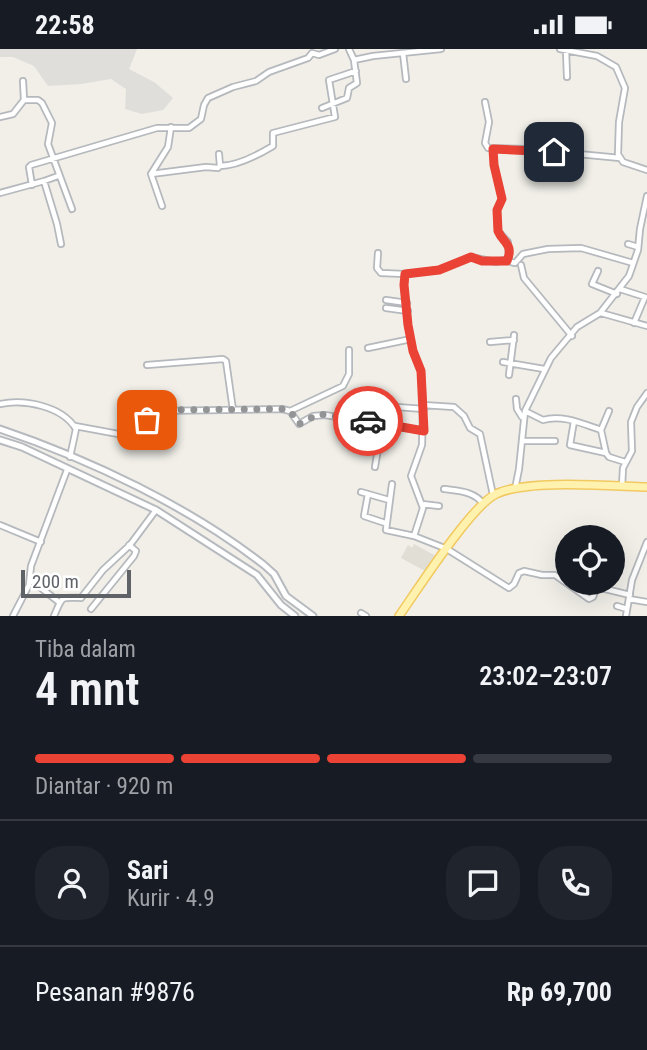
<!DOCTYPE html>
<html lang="id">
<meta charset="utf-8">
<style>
body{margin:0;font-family:"Roboto Condensed",sans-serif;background:#20242c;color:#f1f3f6;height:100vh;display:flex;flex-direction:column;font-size:26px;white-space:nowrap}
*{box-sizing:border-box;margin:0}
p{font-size:23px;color:#9ea1a6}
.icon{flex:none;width:38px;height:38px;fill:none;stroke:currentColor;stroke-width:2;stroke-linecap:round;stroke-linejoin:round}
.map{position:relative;height:567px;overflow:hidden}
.side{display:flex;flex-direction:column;background:#171b24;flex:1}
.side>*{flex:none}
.tools{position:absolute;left:555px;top:476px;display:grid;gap:14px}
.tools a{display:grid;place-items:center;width:70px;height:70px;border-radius:50%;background:#171b24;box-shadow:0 7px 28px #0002;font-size:35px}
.scale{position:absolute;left:21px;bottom:18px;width:110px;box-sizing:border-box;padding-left:7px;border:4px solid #5f6368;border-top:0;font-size:19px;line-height:24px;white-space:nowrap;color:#5f6368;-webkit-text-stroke:5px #fff;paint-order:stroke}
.pin{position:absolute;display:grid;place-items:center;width:60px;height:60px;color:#fff;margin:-30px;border-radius:14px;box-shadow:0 4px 10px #0006}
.courier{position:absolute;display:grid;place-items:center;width:70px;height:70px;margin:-35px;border:5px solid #ea4335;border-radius:50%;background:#fff;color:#222;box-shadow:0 2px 9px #0007}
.overview em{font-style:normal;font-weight:600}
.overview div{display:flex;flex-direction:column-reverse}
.overview{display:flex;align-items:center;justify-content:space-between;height:119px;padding:0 35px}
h1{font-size:46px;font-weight:600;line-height:52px}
.bar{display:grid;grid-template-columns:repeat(4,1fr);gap:10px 7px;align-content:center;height:84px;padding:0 35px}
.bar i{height:9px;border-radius:5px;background:#363941}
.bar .current{background:#ea4335}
.bar p{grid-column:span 4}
.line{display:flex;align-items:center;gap:18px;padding:0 35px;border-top:2px solid #363941}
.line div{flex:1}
.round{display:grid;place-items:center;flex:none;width:74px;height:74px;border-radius:28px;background:#20242c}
.status{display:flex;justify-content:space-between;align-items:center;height:49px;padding:0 35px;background:#171b24;direction:ltr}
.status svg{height:19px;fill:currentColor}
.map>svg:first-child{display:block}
.industrial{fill:#e0deda}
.education{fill:#e1ded6}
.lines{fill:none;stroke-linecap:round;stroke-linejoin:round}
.street-casing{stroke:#b5b8bc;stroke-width:8}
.secondary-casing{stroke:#b6babf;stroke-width:9}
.primary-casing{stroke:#f2c960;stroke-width:10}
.street{stroke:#fff;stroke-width:4.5}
.secondary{stroke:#fff;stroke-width:5}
.primary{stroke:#fff2af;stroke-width:7}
.done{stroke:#929495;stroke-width:7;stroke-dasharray:0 12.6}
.route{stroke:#ea4335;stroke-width:9}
</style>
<div class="status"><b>22:58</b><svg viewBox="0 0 49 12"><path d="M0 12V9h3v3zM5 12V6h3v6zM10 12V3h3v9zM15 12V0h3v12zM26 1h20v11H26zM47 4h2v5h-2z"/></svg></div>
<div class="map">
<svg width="647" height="567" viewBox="0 0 647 567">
<rect width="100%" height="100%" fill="#f1efe8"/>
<!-- industrial -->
<path class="industrial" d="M0 0H137L129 20 154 33 173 49 163 61 142 65 125 60 126 40 111 30 81 35 48 37 34 17 13 8H0Z"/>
<!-- education -->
<path class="education" d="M414 495 436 507 427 523 401 509 408 496 412 499Z"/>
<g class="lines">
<defs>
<path id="street" d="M349 0 354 11 373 7 441 0
M560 0 597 7 616 18 625 39 619 73 618 105 623 113 647 121
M566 1 567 28
M403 4 406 30
M23 32 24 51H38L42 54 52 74 48 95 72 160
M485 53 489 73 485 94 488 99 526 100 620 109
M322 59 347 49 349 39 357 34 354 11
M0 68 13 65 24 51
M220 117C238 117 258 106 273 97V84L335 68 329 31 356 22
M151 125 206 118 218 119 220 117 219 105
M44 132 58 127
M32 136 29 118 31 116 157 79H189L201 70 204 56 208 49 233 38 256 32 269 23 308 9 312 4 319 6 335 0
M0 144 44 132 57 175 61 195
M162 157 151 125 168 98 171 78
M628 195 638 198
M378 204 377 219 381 224 405 225 404 236 408 276 413 302 421 322 423 356 422 396 411 427 423 459 414 487
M507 212 515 214 523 205 548 200 581 199 633 214
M521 216 524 229 572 287
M598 222 592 235 617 245
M405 225 439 221 471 208 496 213 509 210 508 193 498 182 497 161 502 150 494 116 493 100
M620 240 645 248 634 274
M386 251 407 254
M386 259 408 262
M601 264 647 277
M490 293 514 291
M368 299 411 290
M503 313 544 320
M147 316 223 310 226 312 233 361
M509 326 514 286
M516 350 517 360 522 368
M0 355C25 350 62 357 76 380L70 408
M423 356 454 358 464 367 470 379 480 385 493 446
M383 357 424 360
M290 362 343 337 349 325V301
M525 362 543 371C562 365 583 375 601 381
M347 369 345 390 378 400
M574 372 570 396 606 404 609 408 625 413
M75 377 129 387 157 362 282 360 290 362 299 375 313 367 325 366 424 382
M523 392H555
M606 404 601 381 609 362
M375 418 382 375
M392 435 386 481 414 487 447 500 509 539 514 535 519 524 524 522 542 526H555L589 550 593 548 597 538 630 546
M622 437 623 419 632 402 631 373 637 358 647 344
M444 440C457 442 475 442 483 455
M515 440 519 420 525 362 551 309 577 278 600 264 629 227 638 201 640 180 647 147
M361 443 389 451
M368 445 364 467 385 474
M422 455 439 457
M0 476 41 493
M31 531 60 554
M629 550 647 553
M617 557 627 560
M91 560 134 507 136 502 129 496
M361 564 366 567
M13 567 29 536 31 517 67 421
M54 567C63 547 59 548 81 549L103 521 130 496 156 461
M626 567 632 531 647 493"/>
<path id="secondary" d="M0 380C89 410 190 458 264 516L274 525 286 547 313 567
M0 391 22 398 156 461 257 526 281 556 295 567"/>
<path id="primary" d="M399 567C418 540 471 457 496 445 526 430 611 437 647 438"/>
</defs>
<!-- street casing -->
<use href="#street" class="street-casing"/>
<!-- secondary casing -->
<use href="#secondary" class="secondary-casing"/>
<!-- primary casing -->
<use href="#primary" class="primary-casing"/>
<!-- street -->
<use href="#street" class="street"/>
<!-- secondary -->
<use href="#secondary" class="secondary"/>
<!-- primary -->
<use href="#primary" class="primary"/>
</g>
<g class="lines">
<!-- done -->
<path class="done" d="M147 371 157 362 162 361 282 360 290 362 299 375 319 365 368 372"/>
<!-- route -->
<path class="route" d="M368 372 424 382 421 322 413 302 408 276 404 236 405 225 439 221 471 208 482 212H507C514 195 503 194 498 182L497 161 502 150 494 116 493 100 554 103"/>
</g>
</svg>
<div class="tools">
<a><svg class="icon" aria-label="locate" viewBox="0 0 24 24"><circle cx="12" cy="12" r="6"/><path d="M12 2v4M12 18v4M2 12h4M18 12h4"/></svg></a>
</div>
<div class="scale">200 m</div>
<div class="pin" style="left:147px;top:371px;background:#ea580c"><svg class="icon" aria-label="bag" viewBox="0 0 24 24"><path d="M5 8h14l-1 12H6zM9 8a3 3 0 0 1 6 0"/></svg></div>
<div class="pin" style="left:554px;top:103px;background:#1f2937"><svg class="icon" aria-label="home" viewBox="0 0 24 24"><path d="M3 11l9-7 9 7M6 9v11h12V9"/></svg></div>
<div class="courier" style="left:368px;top:372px"><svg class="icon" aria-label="car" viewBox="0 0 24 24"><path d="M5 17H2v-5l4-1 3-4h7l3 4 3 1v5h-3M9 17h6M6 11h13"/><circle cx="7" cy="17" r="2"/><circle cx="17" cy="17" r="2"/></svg></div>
</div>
<section class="side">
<div class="overview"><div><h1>4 mnt</h1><p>Tiba dalam</p></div><em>23:02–23:07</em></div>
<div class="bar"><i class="current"></i><i class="current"></i><i class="current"></i><i></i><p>Diantar · 920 m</p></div>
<div class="line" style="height:126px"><a class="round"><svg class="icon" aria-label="person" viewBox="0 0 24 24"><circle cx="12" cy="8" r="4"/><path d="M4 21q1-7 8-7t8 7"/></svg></a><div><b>Sari</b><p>Kurir · 4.9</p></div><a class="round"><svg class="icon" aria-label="chat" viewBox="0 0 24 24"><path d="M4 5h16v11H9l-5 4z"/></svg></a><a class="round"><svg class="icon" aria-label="phone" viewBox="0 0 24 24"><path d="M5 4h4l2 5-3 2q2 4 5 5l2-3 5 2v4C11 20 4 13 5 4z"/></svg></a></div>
<div class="line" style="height:91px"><div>Pesanan #9876</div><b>Rp 69,700</b></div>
</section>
